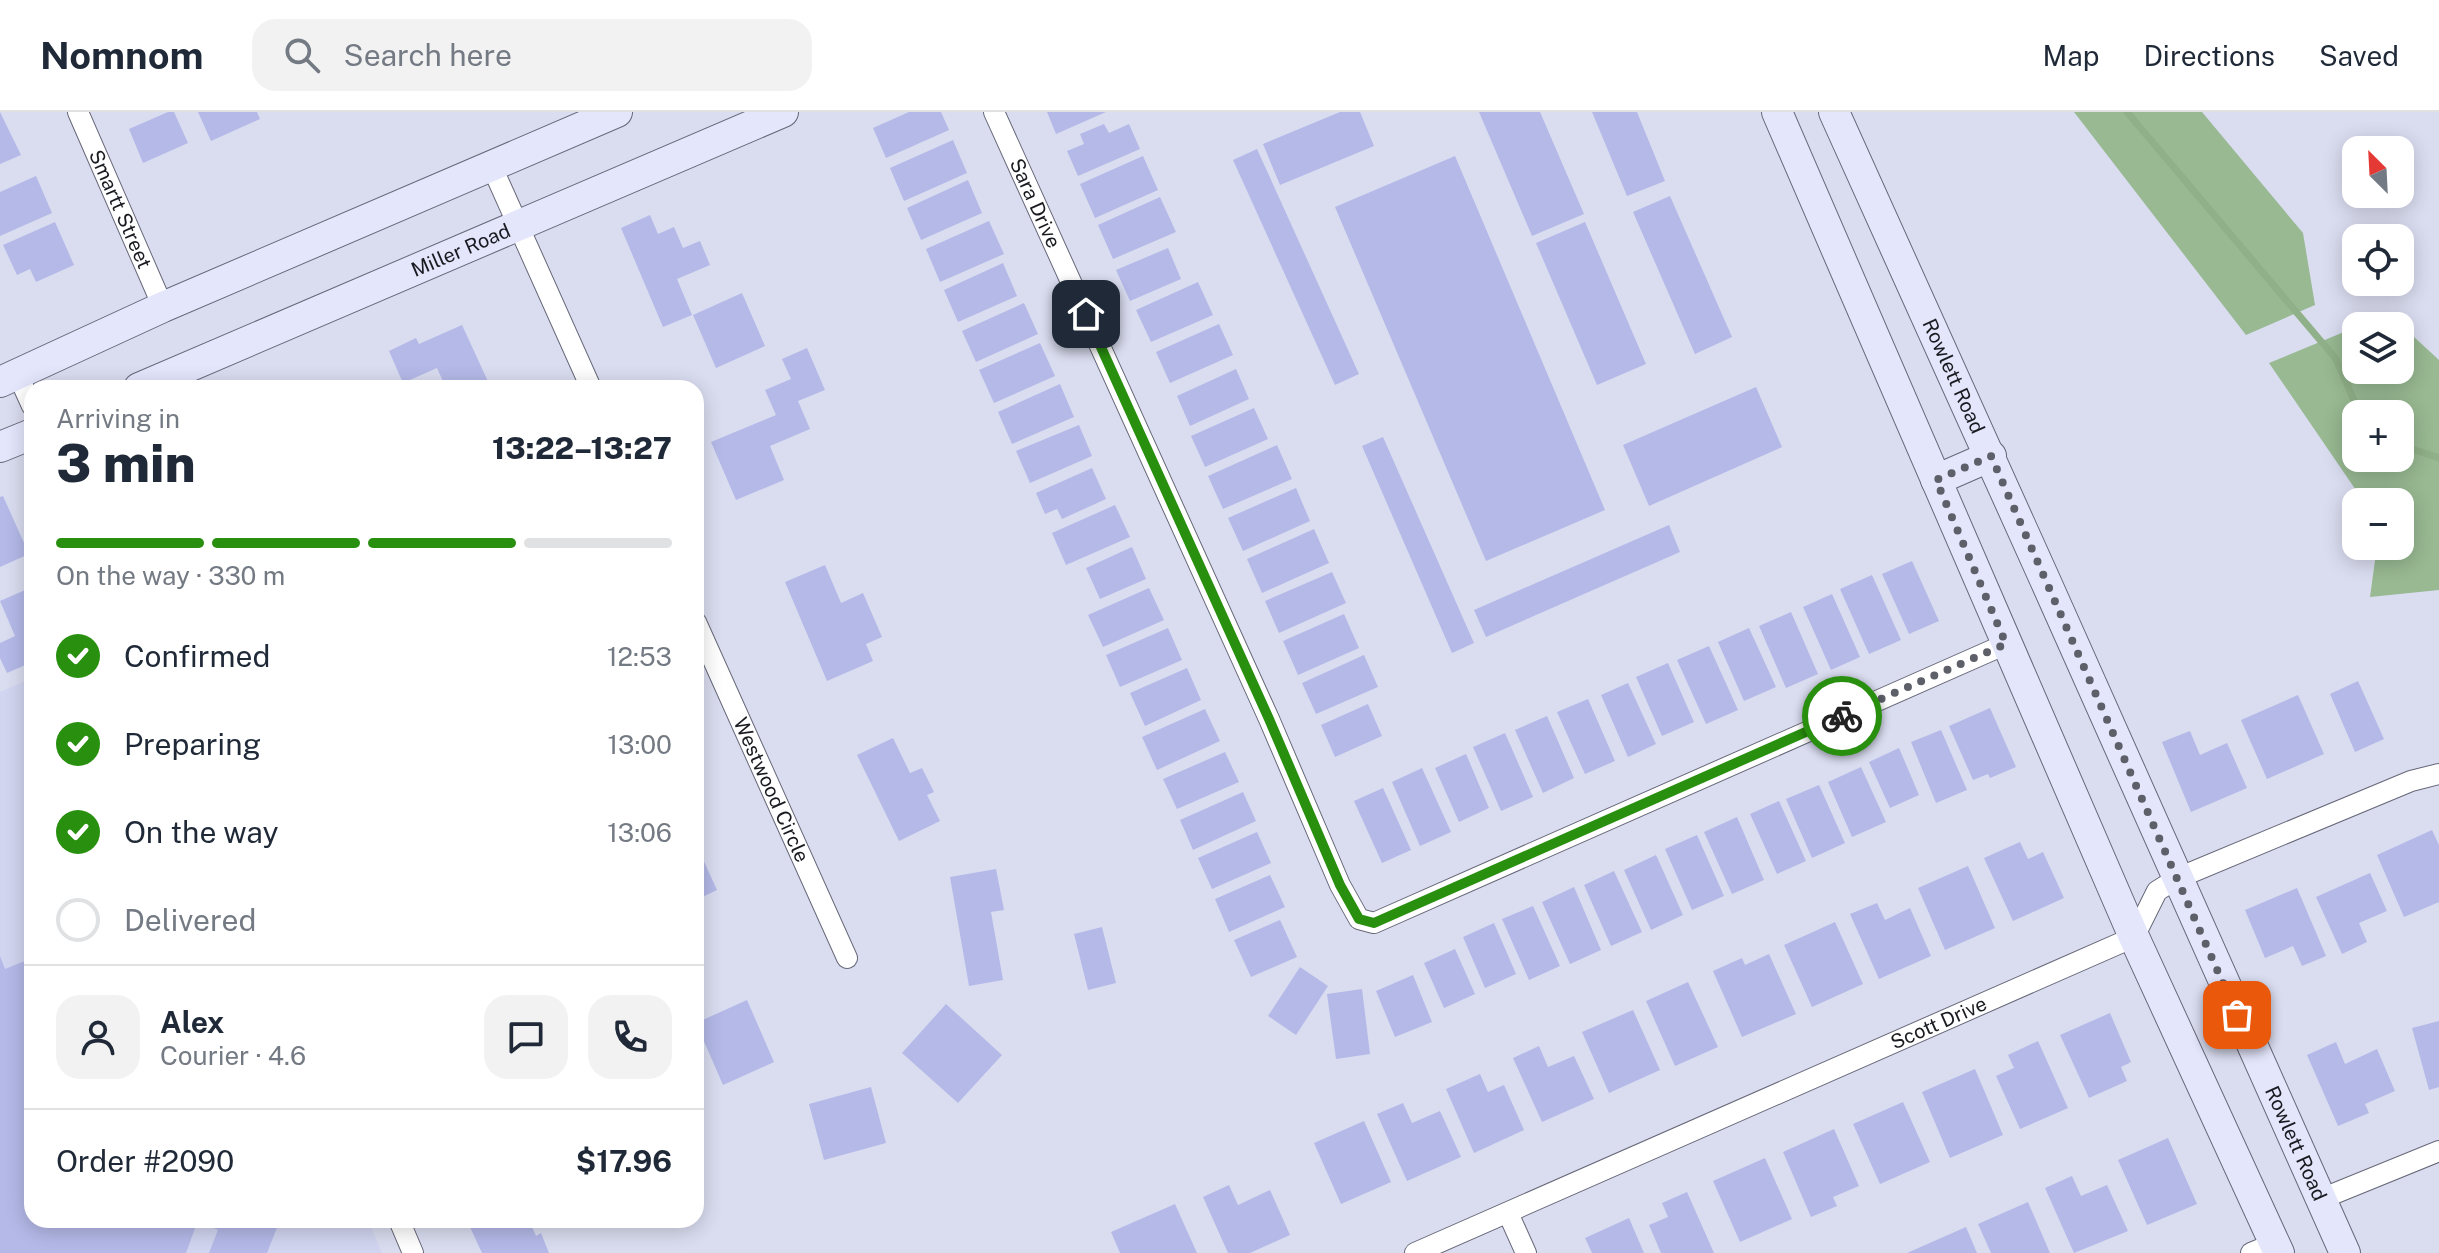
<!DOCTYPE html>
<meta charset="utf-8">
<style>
body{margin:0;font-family:"Public Sans",sans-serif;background:#f2f2f3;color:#1f2937;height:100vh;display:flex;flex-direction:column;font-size:30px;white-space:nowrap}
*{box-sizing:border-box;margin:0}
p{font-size:26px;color:#747a83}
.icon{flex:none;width:44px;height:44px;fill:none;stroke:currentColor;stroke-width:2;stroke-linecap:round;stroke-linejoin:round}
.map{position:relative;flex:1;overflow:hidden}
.panel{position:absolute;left:24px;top:268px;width:680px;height:848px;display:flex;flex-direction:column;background:#fff;border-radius:24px;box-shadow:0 4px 20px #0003}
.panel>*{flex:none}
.needle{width:52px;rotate:336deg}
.fabs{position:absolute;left:2342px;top:24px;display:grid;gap:16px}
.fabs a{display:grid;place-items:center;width:72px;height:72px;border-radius:16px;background:#fff;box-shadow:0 4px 20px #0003;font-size:40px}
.pin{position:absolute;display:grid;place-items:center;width:68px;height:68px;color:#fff;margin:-34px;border-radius:16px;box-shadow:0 4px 12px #0006}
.courier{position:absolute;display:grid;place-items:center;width:80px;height:80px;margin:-40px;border:6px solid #298f0f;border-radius:50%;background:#fff;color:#222;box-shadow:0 2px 10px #0007}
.overview em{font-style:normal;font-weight:800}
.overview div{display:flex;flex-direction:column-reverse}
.overview{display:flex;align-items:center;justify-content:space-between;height:136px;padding:0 32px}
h1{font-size:52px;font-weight:800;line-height:60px}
.bar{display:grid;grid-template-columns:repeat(4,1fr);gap:12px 8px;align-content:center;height:96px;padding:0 32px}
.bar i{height:10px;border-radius:6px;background:#e0e1e3}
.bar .selected{background:#298f0f}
.bar p{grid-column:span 4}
.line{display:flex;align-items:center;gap:20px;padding:0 32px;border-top:2px solid #e0e1e3}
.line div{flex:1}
.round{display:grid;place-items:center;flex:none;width:84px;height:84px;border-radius:24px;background:#f2f2f3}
ol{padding:0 32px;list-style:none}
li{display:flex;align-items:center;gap:24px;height:88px}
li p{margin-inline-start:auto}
li .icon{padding:8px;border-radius:50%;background:#298f0f;color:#fff;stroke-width:4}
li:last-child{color:#747a83}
li i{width:44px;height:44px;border:4px solid #e0e1e3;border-radius:50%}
header{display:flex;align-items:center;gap:48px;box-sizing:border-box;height:112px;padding:0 40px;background:#fff;border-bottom:2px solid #e0e1e3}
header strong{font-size:38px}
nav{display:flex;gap:44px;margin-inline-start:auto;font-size:28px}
.search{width:560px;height:72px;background:#f2f2f3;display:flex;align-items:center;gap:20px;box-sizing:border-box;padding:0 28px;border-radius:24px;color:#747a83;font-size:30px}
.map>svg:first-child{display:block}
.built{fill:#d2d5f0}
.forest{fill:#98b992;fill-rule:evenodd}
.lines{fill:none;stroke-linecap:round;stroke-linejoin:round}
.stream{stroke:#8fb088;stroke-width:7}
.building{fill:#b4b9e8}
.street-casing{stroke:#666879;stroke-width:22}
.secondary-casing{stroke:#666879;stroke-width:32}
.street{stroke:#fff;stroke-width:20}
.secondary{stroke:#e4e6fc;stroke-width:30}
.done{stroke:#5d5f69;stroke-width:8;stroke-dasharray:0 14.4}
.route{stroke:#298f0f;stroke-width:10}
.labels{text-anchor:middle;stroke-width:7;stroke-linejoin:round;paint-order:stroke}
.street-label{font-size:20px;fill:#1a1b21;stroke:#e7eafd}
</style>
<header>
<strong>Nomnom</strong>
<div class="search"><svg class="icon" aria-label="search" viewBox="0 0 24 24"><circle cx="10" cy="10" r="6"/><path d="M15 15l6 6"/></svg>Search here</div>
<nav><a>Map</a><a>Directions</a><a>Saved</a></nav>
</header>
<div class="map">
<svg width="2439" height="1141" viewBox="0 0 2439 1141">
<rect width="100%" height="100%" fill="#daddf0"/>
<!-- built -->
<path class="built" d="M32 566V1108H368L382 1141H0V580Z"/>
<!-- forest -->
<path class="forest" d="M2074 0H2202L2303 121 2315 193 2246 223Z
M2388 201 2439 248V478L2370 485 2377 434H2400V390H2364L2269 251 2356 215V258H2400V214H2358ZM2356 302H2400V346H2356Z"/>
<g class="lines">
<!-- stream -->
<path class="stream" d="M2127 0 2336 247 2360 302
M2400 333 2439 346"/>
</g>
<!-- building -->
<path class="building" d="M0 0 21 43 0 52Z
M168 0H174L188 31 143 51 129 17Z
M198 0H257L260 7 211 29Z
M909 0H941L949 18 886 46 873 16Z
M1047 0H1106L1056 22Z
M1340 0H1360L1374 34 1280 73 1263 32Z
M1479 0H1540L1584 102 1532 124Z
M1592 0H1637L1665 69 1627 84Z
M1104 12 1109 21 1129 12 1140 37 1078 64 1067 39 1084 32 1080 22Z
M953 28 967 61 904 89 890 56Z
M1257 37 1359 262 1335 273 1233 48Z
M1143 44 1158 78 1095 106 1080 72Z
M1455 44 1605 398 1486 449 1335 95Z
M36 64 52 101 0 124V80Z
M968 68 982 101 921 128 907 96Z
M1670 84 1732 225 1695 242 1633 100Z
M1160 85 1176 120 1113 147 1098 113Z
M650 103 658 122 674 115 683 136 700 129 710 153 677 167 692 203 663 215 621 116Z
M989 109 1004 142 940 170 926 137Z
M55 110 74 153 36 170 30 157 17 163 3 133Z
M1585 110 1646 252 1597 273 1536 131Z
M1168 136 1181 167 1130 189 1116 158Z
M1003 151 1017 184 958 210 944 178Z
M1198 170 1213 203 1151 230 1136 198Z
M742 181 765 234 716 256 693 203Z
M1024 191 1038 222 976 250 962 219Z
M1219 212 1233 243 1170 271 1156 240Z
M462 213 491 276H446L437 256 403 271 389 239 416 226 419 232Z
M1040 231 1055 264 994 291 979 258Z
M807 236 825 278 798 289 810 317 770 334 784 368 736 388 711 330 776 303 765 278 791 267 782 247Z
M1236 257 1249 287 1190 314 1177 284Z
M1060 272 1074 305 1012 332 998 300Z
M1756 275 1782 335 1649 394 1623 333Z
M1254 296 1268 327 1205 355 1191 324Z
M1079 313 1092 344 1030 371 1016 339Z
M1383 325 1474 531 1452 541 1362 334Z
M1277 333 1292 367 1223 397 1208 364Z
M1092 356 1106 387 1062 407 1057 397 1045 402 1036 381Z
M1296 376 1310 409 1243 439 1228 406Z
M3 384 29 442 0 455V385Z
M1115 393 1130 425 1066 453 1052 421Z
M1669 413 1680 440 1486 525 1474 498Z
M1314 417 1329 451 1262 481 1247 447Z
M1132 435 1146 467 1100 487 1086 456Z
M1912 449 1939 509 1909 522 1882 462Z
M825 453 841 491 863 481 882 525 866 532 873 549 827 569 785 470Z
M1332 460 1346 491 1279 521 1265 489Z
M1872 463 1901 528 1869 542 1840 477Z
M32 475V550L7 561 0 546V531L15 524 0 489Z
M1149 476 1164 508 1103 535 1088 503Z
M1832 482 1860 545 1831 558 1803 495Z
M1791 500 1818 562 1786 576 1759 514Z
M1344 502 1359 536 1298 563 1283 529Z
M1168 516 1182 548 1120 575 1106 543Z
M1749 516 1776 575 1744 589 1718 530Z
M1709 534 1738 598 1706 612 1677 548Z
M1364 543 1378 575 1316 602 1302 571Z
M1668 551 1694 610 1662 624 1636 565Z
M1187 556 1201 588 1145 614 1130 581Z
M2358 569 2384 627 2355 640 2330 582Z
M1628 571 1656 632 1628 645 1601 583Z
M2298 583 2324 642 2267 667 2241 608Z
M1588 587 1615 649 1585 662 1557 600Z
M1368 592 1382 624 1335 645 1321 613Z
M1990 596 2016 655 1990 666 1988 662 1973 668 1949 614Z
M1205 597 1220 629 1157 658 1142 625Z
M1547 604 1574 666 1543 681 1515 618Z
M1941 618 1967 678 1936 691 1911 630Z
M2190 619 2200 643 2227 631 2247 676 2191 700 2162 630Z
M1505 621 1533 685 1501 699 1473 635Z
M893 626 910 661 922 656 934 680 927 683 940 709 899 729 857 643Z
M1899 636 1919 683 1890 696 1869 650Z
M1225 640 1239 670 1177 697 1163 667Z
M1466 642 1489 696 1459 710 1435 656Z
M1861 655 1886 710 1852 725 1828 670Z
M1422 656 1451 720 1420 734 1392 670Z
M1819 673 1845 731 1812 746 1786 687Z
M1383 676 1411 738 1382 751 1354 689Z
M1243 680 1256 709 1193 738 1180 708Z
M1779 689 1806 749 1777 762 1750 702Z
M1737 705 1764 768 1732 782 1704 720Z
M2432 718 2439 733V790L2404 805 2377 743Z
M1257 720 1271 751 1212 777 1198 746Z
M1697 723 1724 784 1692 798 1665 737Z
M2020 730 2028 747 2043 740 2064 786 2013 809 1984 746Z
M696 732 717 778 696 788Z
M1656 743 1683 803 1651 818 1624 758Z
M1968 754 1995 816 1945 838 1918 776Z
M996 757 1004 798 991 800 1003 868 969 874 950 765Z
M1614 759 1642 820 1611 834 1584 773Z
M2370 761 2387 799 2359 811 2367 830 2342 842 2316 785Z
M1270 763 1285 795 1229 820 1215 787Z
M1574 775 1601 838 1570 852 1542 790Z
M2297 776 2326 844 2302 854 2293 834 2265 846 2245 798Z
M1877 791 1885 808 1910 796 1931 844 1879 867 1850 802Z
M1533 794 1560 854 1529 868 1502 807Z
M1280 808 1297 845 1251 865 1234 828Z
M1835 810 1863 872 1812 895 1784 833Z
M1494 811 1516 862 1485 876 1463 825Z
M1102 815 1116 871 1088 878 1074 822Z
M1455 837 1475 882 1444 896 1424 851Z
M1769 842 1796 902 1742 925 1713 859 1742 846 1745 853Z
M0 844 5 857 32 846V1108H198L186 1141H0Z
M1300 855 1328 874 1296 923 1268 904Z
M1413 863 1432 910 1395 925 1376 879Z
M1688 870 1718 935 1675 954 1646 889Z
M1362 877 1370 942 1336 947 1327 882Z
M747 888 774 950 723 973 696 911Z
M946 892 1002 943 958 991 902 941Z
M1633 898 1660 958 1609 981 1582 920Z
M2110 901 2131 950 2121 955 2127 969 2089 986 2060 923Z
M2439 909V975L2429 978 2412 916Z
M2038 929 2068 996 2020 1017 1996 964 2014 956 2008 943Z
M2336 930 2345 952 2377 937 2395 979 2365 992 2369 1001 2338 1014 2307 943Z
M1539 934 1548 955 1574 944 1594 987 1542 1010 1513 946Z
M1975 957 2003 1023 1950 1046 1922 980Z
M1480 962 1488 980 1504 973 1524 1018 1474 1041 1446 977Z
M871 975 886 1031 824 1048 809 992Z
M1903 990 1930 1050 1880 1072 1853 1012Z
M1403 991 1412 1011 1440 999 1461 1045 1407 1069 1377 1002Z
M1364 1009 1391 1070 1341 1092 1314 1031Z
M1834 1017 1859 1074 1833 1085 1837 1094 1811 1105 1783 1040Z
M2168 1026 2197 1092 2147 1113 2118 1048Z
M1765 1046 1792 1107 1740 1130 1713 1069Z
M2072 1064 2081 1084 2107 1073 2128 1119 2074 1141 2045 1076Z
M1229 1073 1238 1093 1270 1078 1290 1123 1250 1141H1228L1203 1085Z
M1687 1080 1714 1141H1661L1649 1113 1668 1105 1662 1091Z
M2028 1090 2050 1141H1991L1978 1112Z
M1175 1092 1197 1141H1120L1111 1120Z
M1629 1106 1644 1141H1592L1585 1126Z
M203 1108H280L267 1141H209L218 1118 202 1111Z
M479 1108H529L536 1124 541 1121 549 1141H482L469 1113Z
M1966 1115 1977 1141H1907Z"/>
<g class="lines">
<defs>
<g id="street">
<path id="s1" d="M78 0 163 195"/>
<path id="s2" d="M994 0 1269 607 1340 773 1359 807 1374 811 2006 532"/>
<path d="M492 55 591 276"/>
<path d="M18 263 32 294"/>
<path id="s3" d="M696 510 847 846"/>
<path d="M2321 1087 2439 1039"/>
<path d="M1508 1101 1526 1141"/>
<path d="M399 1108 413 1141"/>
<path id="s4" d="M1415 1141 2134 825 2157 779 2178 766 2411 669 2439 662"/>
<path d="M2251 1141 2275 1131"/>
</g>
<g id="secondary">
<path d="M1777 0 2134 825 2279 1141"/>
<path id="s5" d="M1834 0C2007 379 2175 761 2345 1141"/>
<path d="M0 270 163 195 617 0"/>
<path id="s6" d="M139 276 783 0"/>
<path d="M0 335 32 322"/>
<path d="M1936 368 1991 344"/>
</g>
</defs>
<!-- street casing -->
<use href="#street" class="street-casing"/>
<!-- secondary casing -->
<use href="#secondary" class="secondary-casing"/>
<!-- street -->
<use href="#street" class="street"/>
<!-- secondary -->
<use href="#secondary" class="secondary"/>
</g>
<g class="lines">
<!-- done -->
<path class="done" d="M1842 604 2006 532 1936 368 1991 344 2237 903"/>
<!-- route -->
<path class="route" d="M1086 202 1269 607 1340 773 1359 807 1374 811 1842 604"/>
</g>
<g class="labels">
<!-- street labels -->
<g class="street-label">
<text dy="7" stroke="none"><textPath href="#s2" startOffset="100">Sara Drive</textPath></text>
<text dy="7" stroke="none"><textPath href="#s1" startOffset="106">Smartt Street</textPath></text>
<text dy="7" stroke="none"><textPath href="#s6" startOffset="350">Miller Road</textPath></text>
<text dy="7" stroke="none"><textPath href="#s5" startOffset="290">Rowlett Road</textPath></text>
<text dy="7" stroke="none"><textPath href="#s3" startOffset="184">Westwood Circle</textPath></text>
<text dy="7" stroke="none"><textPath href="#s4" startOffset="572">Scott Drive</textPath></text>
<text dy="7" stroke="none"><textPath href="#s5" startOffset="1130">Rowlett Road</textPath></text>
</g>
</g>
</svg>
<div class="fabs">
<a><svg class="needle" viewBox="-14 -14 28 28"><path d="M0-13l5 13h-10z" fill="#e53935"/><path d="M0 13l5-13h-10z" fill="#747a83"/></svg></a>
<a><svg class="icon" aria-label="locate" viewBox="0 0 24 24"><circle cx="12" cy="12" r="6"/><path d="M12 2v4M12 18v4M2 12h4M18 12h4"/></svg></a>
<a><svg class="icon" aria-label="layers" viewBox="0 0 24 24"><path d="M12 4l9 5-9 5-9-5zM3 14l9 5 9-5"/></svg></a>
<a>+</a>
<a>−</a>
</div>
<div class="pin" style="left:2237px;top:903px;background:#ea580c"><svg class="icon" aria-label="bag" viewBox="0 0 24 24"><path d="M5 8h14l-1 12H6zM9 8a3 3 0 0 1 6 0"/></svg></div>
<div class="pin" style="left:1086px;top:202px;background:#1f2937"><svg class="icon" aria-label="home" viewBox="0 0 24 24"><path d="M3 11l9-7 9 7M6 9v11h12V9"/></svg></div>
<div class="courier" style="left:1842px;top:604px"><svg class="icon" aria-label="bike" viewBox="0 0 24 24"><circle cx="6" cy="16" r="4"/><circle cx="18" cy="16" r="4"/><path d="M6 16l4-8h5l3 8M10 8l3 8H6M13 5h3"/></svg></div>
<section class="panel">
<div class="overview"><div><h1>3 min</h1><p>Arriving in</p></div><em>13:22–13:27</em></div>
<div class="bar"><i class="selected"></i><i class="selected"></i><i class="selected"></i><i></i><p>On the way · 330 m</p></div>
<ol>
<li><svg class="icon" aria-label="check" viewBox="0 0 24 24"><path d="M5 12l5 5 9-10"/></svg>Confirmed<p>12:53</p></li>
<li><svg class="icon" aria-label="check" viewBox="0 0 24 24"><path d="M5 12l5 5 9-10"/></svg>Preparing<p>13:00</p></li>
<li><svg class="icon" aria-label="check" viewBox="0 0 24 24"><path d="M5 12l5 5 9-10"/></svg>On the way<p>13:06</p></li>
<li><i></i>Delivered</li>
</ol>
<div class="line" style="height:144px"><a class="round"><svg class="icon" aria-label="person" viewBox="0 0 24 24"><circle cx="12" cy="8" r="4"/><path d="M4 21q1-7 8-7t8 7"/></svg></a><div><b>Alex</b><p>Courier · 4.6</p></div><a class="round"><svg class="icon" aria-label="chat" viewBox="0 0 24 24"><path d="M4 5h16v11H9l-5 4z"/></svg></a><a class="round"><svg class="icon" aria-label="phone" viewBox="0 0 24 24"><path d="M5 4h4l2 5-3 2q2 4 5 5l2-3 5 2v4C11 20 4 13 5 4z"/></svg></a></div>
<div class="line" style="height:104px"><div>Order #2090</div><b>$17.96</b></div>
</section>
</div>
